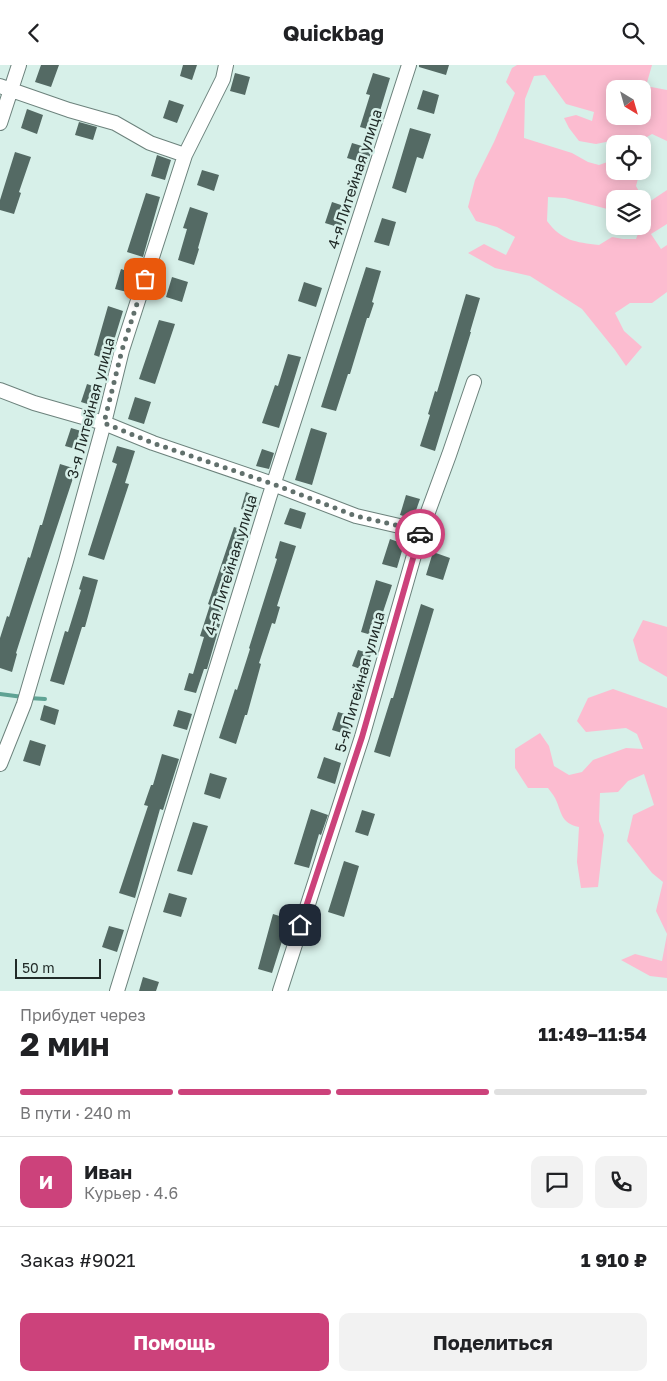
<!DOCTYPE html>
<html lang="ru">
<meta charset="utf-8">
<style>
body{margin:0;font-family:"Golos Text",sans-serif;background:#f2f2f2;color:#202124;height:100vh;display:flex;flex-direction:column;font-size:19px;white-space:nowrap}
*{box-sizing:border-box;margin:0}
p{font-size:16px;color:#757577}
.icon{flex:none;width:28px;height:28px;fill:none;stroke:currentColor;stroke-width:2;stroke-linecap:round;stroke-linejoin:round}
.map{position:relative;height:926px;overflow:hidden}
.panel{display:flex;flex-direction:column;background:#fff;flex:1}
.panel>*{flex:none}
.needle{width:32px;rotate:143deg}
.tools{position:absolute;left:606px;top:15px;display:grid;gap:10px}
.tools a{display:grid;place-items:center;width:45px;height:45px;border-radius:10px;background:#fff;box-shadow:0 2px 12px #0003;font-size:25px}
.scale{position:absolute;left:15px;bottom:12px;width:86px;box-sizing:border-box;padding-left:5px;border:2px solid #212b28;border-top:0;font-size:14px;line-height:18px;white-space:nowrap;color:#212b28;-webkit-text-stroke:4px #d7f0e9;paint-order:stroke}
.pin{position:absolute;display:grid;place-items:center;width:42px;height:42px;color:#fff;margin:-21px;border-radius:10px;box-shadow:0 2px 8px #0006}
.courier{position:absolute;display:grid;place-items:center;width:50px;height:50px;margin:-25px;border:4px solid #cc427b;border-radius:50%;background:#fff;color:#222;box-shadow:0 1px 6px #0007}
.overview em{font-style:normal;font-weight:700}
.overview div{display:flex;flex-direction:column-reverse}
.overview{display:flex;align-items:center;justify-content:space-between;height:85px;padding:0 20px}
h1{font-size:32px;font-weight:700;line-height:38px}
.bar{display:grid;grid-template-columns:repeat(4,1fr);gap:8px 5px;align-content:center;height:60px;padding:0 20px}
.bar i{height:6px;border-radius:4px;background:#e0e0e0}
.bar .active{background:#cc427b}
.bar p{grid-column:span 4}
.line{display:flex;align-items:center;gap:12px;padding:0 20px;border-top:1px solid #e0e0e0}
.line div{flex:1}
.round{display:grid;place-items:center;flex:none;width:52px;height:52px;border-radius:10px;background:#f2f2f2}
.cta{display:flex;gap:10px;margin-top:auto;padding:10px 20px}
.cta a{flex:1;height:58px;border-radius:10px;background:#cc427b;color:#fff;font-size:20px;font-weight:700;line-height:58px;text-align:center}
.cta a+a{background:#f2f2f2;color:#202124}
header{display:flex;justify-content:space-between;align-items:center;height:65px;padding:0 20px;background:#fff;font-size:22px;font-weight:700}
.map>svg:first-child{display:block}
.green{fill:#fcbcd0;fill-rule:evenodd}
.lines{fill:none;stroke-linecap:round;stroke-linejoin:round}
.stream{stroke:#5fa394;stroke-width:4}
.building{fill:#546a64}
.minor-casing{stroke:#6c827c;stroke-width:16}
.minor{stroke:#fff;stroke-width:14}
.done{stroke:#61706c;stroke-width:5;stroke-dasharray:0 9}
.route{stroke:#cc427b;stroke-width:6}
.labels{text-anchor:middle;stroke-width:5;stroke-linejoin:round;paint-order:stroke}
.street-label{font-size:15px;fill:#212b28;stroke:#d7f0e9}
</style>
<header><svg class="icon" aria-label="back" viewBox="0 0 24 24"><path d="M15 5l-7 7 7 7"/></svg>Quickbag<svg class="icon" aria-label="search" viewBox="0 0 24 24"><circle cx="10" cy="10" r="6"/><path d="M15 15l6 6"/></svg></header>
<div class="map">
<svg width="667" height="926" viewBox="0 0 667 926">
<rect width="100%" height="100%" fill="#d7f0e9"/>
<!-- green -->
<path class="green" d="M517 0H652L646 21 667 25V76L652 69 635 79H615V106H640L636 121 646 139 667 125V159L651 169 661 184 667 180V227L652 238H630L615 248 624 266 642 282 626 301 615 285 582 244 530 211 495 203 468 188 484 179 506 190 515 172 497 162 476 156 468 142 475 115 494 77 515 28 506 17 512 3ZM545 10 566 39 594 47 592 56 576 50 564 53 569 63 579 76 596 79 611 76 613 95 599 100 588 97 572 88 524 73 525 34 534 11ZM615 24H642V51H615ZM548 132 565 133 615 146V134H642V161H641L636 174H623L612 172 599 180C575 177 562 176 547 156Z
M643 555 667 562V612L639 596 633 575Z
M613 624 667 643V913L650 911 621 895 635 889 662 896 667 869 656 846 663 817 652 808 627 776 633 750 654 740 644 709 628 716 618 727 600 728 599 756 604 770 598 822 581 823 577 797 579 762C560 758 562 747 555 733 553 729 550 726 548 723H528L515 703V684L540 668 549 681 554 701 569 710 582 707 593 695 626 683 643 684 637 669 626 663 586 667 577 656 588 633Z"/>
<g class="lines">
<!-- stream -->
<path class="stream" d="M0 629 23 632
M29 633 45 634"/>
</g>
<!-- building -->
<path class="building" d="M41 0H59L51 22 35 17Z
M183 0H197L192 15 180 11Z
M419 0H449L446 10 419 2Z
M235 8 250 12 245 30 230 26Z
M373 8 390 13 374 66 360 62 370 30 366 29Z
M423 25 439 30 434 49 417 44Z
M169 35 184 40 177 58 163 53Z
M27 44 43 50 37 69 21 63Z
M79 57 97 62 93 75 75 70Z
M410 63 431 69 423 94 417 92 406 128 392 123Z
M352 78 372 84 367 99 347 93Z
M15 87 31 92 19 127 21 128 14 149 0 145V135Z
M157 90 171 95 165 115 151 111Z
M202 105 219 110 214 126 197 120Z
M146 128 160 132 143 192 127 187Z
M332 137 347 142 341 163 325 158Z
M190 142 208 148 198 183 199 184 194 200 178 195 187 164 183 163Z
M382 153 396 157 389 181 374 177Z
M366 202 381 206 372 237 374 238 369 253H367L350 309H348L336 346 321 342Z
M121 204 136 209 131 228 115 224Z
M172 212 188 217 182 237 166 232Z
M304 217 322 223 316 242 298 236Z
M466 229 480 233 470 267H471L435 386 420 381 430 350 428 349 435 326 437 327Z
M108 241 123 246 108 295 94 290Z
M159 255 175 259 155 319 139 314Z
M288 289 301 292 279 363 262 358 275 320 278 321Z
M87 319 102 324 97 342 81 337Z
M135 332 151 337 144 359 128 354Z
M71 363 88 368 83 386 65 381Z
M311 363 327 368 312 420 295 415Z
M117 381 135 386 125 418 129 419 104 495 88 490 117 399 112 397Z
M262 384 274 388 269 404 256 401Z
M60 399 76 404 30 544 16 588 17 589 12 607 0 603V573L7 551 9 552 28 492 30 493 40 460H42Z
M246 427 257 431 252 448 241 444Z
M406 430 420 434 413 454 400 450Z
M290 443 306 448 301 464 284 459Z
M234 462 247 466 218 558 220 559 207 604H204L196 628 184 625 189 608 193 609 204 572 200 571 210 540 208 539Z
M390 474 404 479 397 503 382 499Z
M280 476 296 481 277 541 280 542 275 559 272 558 259 598 261 599 247 650H245L236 679 219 673 235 624 237 625 250 584 249 583 277 494 275 493Z
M433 487 450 493 443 515 426 510Z
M83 511 98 515 85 562H82L64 620 50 616 65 566 68 567 81 525 79 524Z
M376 515 392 520 375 571 361 567Z
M421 539 434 544 390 692 374 687 391 633H393Z
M358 585 371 589 366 606 352 601Z
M44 640 59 645 55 660 40 655Z
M178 645 192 649 187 665 173 661Z
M338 647 355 652 349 670 332 665Z
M30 675 46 680 40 701 23 696Z
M162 689 179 694 163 745 160 744 135 833 119 828 148 741 144 740 151 720H153Z
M324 692 341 698 335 719 317 713Z
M210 708 227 713 220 734 204 729Z
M311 744 328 750 321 770 319 769 309 803 294 799Z
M362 745 375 749 368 771 355 767Z
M193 757 208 761 192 810 177 806Z
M344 796 359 801 344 852 328 847Z
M169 828 187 833 181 852 163 847Z
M273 849 289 854 272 908 258 904Z
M109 861 124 865 117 887 102 882Z
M143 912 159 917 156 926H139Z"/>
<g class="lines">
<defs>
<path id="minor" d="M0 21 69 45 115 58 150 78 185 90
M0 58 19 0
M0 325 34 338 104 358 153 378 273 419 356 451 421 466
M0 699 24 639 66 496 104 358 122 285 185 90 223 14 226 0
M117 926 269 433 409 0
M280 926 362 672 421 466 449 390 474 317"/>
</defs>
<!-- minor casing -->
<use href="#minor" class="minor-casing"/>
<!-- minor -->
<use href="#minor" class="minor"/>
</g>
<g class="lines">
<!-- done -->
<path class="done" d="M145 214 122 285 104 358 153 378 273 419 356 451 421 466 420 469"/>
<!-- route -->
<path class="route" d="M300 860 362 672 420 469"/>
</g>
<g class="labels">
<!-- street labels -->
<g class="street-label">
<text transform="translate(355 114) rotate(-72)" y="5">4-я Литейная улица</text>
<text transform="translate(91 343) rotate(-75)" y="5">3-я Литейная улица</text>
<text transform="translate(231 500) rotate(-73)" y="5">4-я Литейная улица</text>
<text transform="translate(360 617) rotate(-74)" y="5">5-я Литейная улица</text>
</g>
</g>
</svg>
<div class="tools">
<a><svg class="needle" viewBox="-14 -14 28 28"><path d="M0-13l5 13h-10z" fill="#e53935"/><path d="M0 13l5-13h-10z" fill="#757577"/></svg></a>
<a><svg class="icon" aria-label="locate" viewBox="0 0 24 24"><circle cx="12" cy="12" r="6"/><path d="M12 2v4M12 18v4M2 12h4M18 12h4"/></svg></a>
<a><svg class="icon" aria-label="layers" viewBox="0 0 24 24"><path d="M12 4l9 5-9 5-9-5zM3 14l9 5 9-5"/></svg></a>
</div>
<div class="scale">50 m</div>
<div class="pin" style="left:145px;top:214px;background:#ea580c"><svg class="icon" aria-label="bag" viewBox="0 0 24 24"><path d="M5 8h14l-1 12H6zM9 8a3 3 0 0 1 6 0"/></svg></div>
<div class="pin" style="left:300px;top:860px;background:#1f2937"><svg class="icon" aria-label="home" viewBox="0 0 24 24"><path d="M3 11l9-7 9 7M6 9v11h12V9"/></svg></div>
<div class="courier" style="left:420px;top:469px"><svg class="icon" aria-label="car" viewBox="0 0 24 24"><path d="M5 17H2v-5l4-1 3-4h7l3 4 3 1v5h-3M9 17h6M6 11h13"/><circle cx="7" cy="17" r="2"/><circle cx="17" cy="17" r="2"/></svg></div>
</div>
<section class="panel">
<div class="overview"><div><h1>2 мин</h1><p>Прибудет через</p></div><em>11:49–11:54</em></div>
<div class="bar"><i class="active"></i><i class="active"></i><i class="active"></i><i></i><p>В пути · 240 m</p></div>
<div class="line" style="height:90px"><b class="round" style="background:#cc427b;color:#fff">И</b><div><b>Иван</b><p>Курьер · 4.6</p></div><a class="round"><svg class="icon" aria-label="chat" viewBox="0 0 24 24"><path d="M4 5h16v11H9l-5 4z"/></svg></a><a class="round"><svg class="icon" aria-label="phone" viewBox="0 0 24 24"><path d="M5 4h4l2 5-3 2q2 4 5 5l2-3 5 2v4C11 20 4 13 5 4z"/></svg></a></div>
<div class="line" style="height:65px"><div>Заказ #9021</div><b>1 910 ₽</b></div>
<div class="cta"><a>Помощь</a><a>Поделиться</a></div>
</section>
